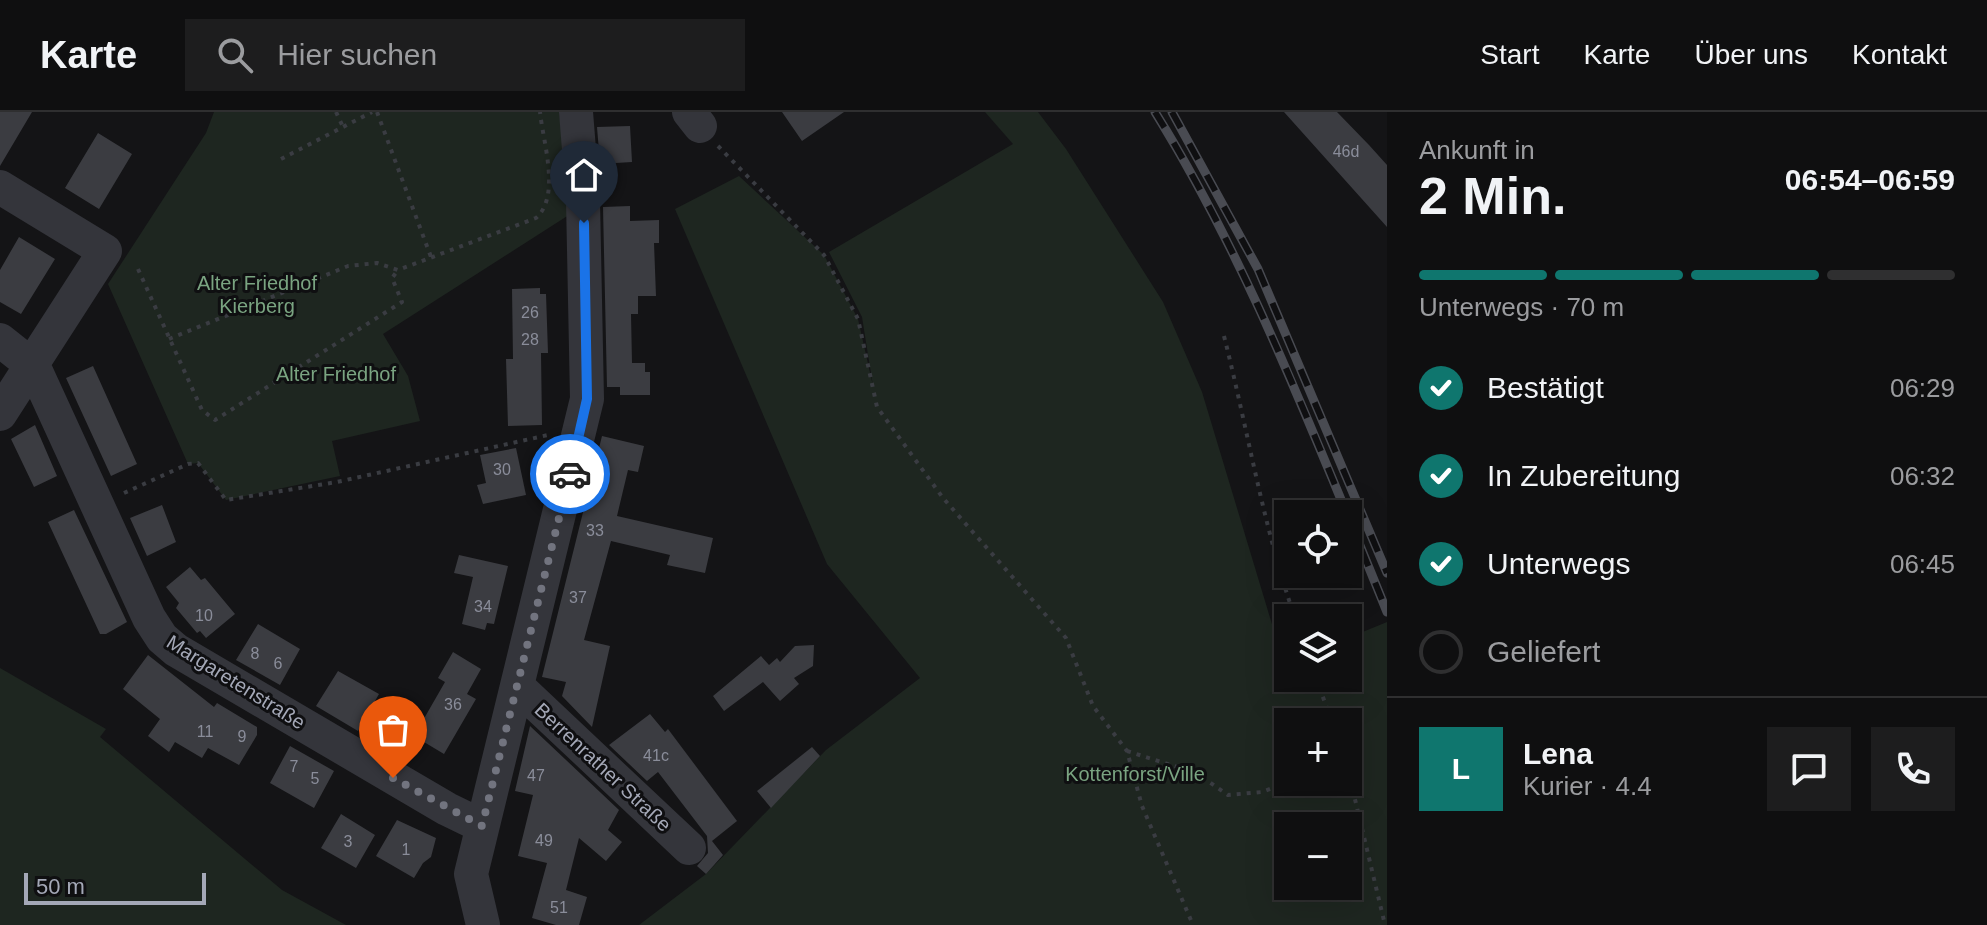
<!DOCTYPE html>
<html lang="de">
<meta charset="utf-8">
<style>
body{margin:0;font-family:Helvetica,sans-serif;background:#1d1d1e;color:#f1f3f6;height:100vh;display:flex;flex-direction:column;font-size:30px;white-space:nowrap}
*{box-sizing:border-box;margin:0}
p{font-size:26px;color:#9b9c9f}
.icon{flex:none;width:44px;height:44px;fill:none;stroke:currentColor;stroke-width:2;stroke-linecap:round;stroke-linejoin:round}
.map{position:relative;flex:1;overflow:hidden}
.sheet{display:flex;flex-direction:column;background:#0f0f10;width:600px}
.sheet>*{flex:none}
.tools{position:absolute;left:1274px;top:388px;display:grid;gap:16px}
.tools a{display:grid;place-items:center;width:88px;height:88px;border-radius:0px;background:#0f0f10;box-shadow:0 8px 32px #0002,0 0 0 2px #2f2f30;font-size:40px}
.scale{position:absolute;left:24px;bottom:20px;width:182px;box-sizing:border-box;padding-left:8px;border:4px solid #a4a8b7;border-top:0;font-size:22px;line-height:28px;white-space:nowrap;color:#a4a8b7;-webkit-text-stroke:6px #0f0f11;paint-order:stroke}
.pin{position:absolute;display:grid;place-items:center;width:68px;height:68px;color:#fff;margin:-82px -34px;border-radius:50% 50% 50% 0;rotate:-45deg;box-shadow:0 0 8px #0007}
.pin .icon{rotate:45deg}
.courier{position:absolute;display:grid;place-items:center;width:80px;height:80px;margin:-40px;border:6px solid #1a73e8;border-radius:50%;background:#fff;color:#222;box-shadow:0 2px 10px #0007}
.overview em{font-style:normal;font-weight:700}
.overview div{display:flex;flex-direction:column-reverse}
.overview{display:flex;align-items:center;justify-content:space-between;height:136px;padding:0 32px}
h1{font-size:52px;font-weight:700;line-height:60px}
.bar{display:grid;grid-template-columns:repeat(4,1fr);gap:12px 8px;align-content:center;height:96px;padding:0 32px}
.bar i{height:10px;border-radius:6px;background:#2f2f30}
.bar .selected{background:#0f766e}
.bar p{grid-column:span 4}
.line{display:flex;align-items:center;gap:20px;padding:0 32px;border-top:2px solid #2f2f30}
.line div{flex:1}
.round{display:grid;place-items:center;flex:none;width:84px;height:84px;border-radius:0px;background:#1d1d1e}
ol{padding:0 32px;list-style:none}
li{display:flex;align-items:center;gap:24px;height:88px}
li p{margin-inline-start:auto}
li .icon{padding:8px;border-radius:50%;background:#0f766e;color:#fff;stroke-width:4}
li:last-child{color:#9b9c9f}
li i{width:44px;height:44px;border:4px solid #2f2f30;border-radius:50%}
header{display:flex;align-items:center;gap:48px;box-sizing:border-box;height:112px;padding:0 40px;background:#0f0f10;border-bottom:2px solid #2f2f30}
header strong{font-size:38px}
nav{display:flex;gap:44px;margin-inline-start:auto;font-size:28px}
.search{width:560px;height:72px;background:#1d1d1e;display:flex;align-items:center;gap:20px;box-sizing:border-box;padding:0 28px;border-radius:0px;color:#9b9c9f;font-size:30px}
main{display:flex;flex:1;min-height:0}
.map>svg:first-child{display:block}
.green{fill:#1e2620;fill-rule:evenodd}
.building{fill:#3b3c41}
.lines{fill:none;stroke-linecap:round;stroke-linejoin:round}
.path{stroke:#3a3c42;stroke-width:4;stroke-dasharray:4 6;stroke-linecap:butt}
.minor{stroke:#34353b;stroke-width:34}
.rail-casing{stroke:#494b52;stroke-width:9}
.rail{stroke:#0f0f11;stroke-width:6;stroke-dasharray:18;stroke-linecap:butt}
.done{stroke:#72747f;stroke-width:8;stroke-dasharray:0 14.4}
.route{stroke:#1a73e8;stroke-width:10}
.labels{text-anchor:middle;stroke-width:6;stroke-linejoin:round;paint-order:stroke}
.number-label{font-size:16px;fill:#8a8d9a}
.park-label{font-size:20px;fill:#7aa481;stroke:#0f0f11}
.street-label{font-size:20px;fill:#a4a8b7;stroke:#0f0f11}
</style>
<header>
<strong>Karte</strong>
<div class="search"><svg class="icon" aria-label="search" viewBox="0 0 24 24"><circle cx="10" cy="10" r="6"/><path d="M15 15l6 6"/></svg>Hier suchen</div>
<nav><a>Start</a><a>Karte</a><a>Über uns</a><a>Kontakt</a></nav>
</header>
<main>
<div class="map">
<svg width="1387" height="813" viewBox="0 0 1387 813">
<rect width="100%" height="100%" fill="#141416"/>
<!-- green -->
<path class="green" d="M214 0H559L572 101 383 222 408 264 420 309 332 329 340 364 226 388 198 351 188 352 108 172 206 21Z
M985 0H1038L1066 37 1163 190 1202 280 1284 552 1288 551V566H1348V526L1387 510V813H639L706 762 826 638 920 566 827 452 675 97 739 64 824 143 858 207 873 274 862 205 829 140 1013 32ZM1288 610H1348V670H1288ZM1288 714H1348V774H1288Z
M0 556 106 617 100 625 282 778 346 813H0Z"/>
<!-- building -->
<path class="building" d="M0 0H32L0 54Z
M782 0H844L802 29Z
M1284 0H1337L1369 33 1387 53V115Z
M630 14 632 50 600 52 597 15Z
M98 21 132 42 99 97 65 76Z
M630 94V109L659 108V131H654L656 184H638V202H631L632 251H645V260H650V283H620V275H607L603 95Z
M19 125 55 147 21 202 0 190V158Z
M540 176V182H546L548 241H541L542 313 508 314 506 247H513L512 177Z
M93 254 137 352 111 364 66 266Z
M35 313 57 364 34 375 11 327Z
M602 324 644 334 638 360 628 358 617 404 713 426 705 461 667 453 670 443 611 429 584 528 610 534 592 615 562 584 566 570 542 565Z
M516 336 526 383 483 392 477 373 486 371 480 343Z
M162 393 176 430 147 444 130 406Z
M74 398 127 510 106 522H100L48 410Z
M459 443 508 454 494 512 487 511 485 518 462 512 473 465 454 461Z
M190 455 201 468 205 466 235 502 206 526 200 519 197 521 176 496 179 491 166 475Z
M258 512 300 537 280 573 236 548Z
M814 533 813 554 794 566 799 572 780 589 763 570 724 599 713 584 761 544 769 553 777 546 780 550 795 534Z
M453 540 481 557 467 582 476 587 444 642 414 624 445 570 438 566Z
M148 543 214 595 217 591 257 615V623L239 653 208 636 202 646 175 630 169 640 148 624 160 607 123 577Z
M338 559 379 582 358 619 316 594Z
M650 602 665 620 668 617 737 709 712 729 723 743 706 762 697 754 708 741 707 724 658 660 647 669 609 633Z
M530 614 619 698 608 718 622 730 606 749 579 726 566 778 587 785 579 813H556L532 806 547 751 518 744 533 683 515 679Z
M290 634 334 659 314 696 270 671Z
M812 635 820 644 771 696 757 679Z
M341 702 375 723 356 756 321 736Z
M397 708 436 726 431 745 423 751 414 766 376 744Z"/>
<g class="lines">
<!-- path -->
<path class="path" d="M336 0 343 15
M377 0 431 145
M718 34 824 143 858 207 877 295 943 386 1066 526 1093 594 1127 639 1142 694 1193 813
M281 47 372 0
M138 157 202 298 215 308 402 190 392 166 398 158
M1224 224C1248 319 1263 414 1295 506
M169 227 348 154 377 151 398 158 536 106C561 84 543 30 540 0
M124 381 188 352 198 351 226 388 337 370 548 323
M1316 566 1332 610
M1127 639 1196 661 1228 683 1262 680 1288 670
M1348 658 1385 813"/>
<!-- minor -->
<path class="minor" d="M689 0 700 14
M0 75 105 139 0 302
M0 228 34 255 149 506 162 526 176 538 447 697 482 714
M517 574 689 736
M483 813 471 762 587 287 583 88 576 0"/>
<defs>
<path id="rail" d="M1155 0C1234 127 1290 264 1347 402
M1172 0 1258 157 1387 461
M1348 404 1387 500"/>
</defs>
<!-- rail casing -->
<use href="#rail" class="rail-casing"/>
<!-- rail -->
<use href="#rail" class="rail"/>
</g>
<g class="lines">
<!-- done -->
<path class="done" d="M393 666 482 714 570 362"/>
<!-- route -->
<path class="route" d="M570 362 587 287 584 111"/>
</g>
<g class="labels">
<!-- number labels -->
<g class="number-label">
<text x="1346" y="45">46d</text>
<text x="530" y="206">26</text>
<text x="530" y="233">28</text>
<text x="502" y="363">30</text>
<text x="595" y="424">33</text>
<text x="578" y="491">37</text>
<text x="483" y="500">34</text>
<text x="204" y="509">10</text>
<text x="255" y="547">8</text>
<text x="278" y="557">6</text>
<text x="453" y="598">36</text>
<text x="205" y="625">11</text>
<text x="242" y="630">9</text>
<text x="656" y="649">41c</text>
<text x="294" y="660">7</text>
<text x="536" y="669">47</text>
<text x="315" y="672">5</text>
<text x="544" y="734">49</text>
<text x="348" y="735">3</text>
<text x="406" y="743">1</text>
<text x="559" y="801">51</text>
</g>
<!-- park labels -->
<g class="park-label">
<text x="257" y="178">Alter Friedhof<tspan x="257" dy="23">Kierberg</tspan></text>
<text x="336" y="269">Alter Friedhof</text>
<text x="1135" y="669">Kottenforst/Ville</text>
</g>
<!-- street labels -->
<g class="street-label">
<text transform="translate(236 570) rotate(32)" y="7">Margaretenstraße</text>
<text transform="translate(603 655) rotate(43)" y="7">Berrenrather Straße</text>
</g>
</g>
</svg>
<div class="tools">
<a><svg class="icon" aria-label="locate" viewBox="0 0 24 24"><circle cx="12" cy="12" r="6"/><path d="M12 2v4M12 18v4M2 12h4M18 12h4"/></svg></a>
<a><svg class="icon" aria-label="layers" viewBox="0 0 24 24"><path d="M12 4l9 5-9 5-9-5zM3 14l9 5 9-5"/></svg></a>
<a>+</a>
<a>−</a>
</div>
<div class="scale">50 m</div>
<div class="pin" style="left:393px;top:666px;background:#ea580c"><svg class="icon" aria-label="bag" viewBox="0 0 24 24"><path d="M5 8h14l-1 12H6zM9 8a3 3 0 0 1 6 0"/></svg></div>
<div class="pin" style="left:584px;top:111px;background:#1f2937"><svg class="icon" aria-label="home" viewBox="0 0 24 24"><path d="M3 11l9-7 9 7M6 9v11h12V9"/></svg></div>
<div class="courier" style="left:570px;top:362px"><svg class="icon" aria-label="car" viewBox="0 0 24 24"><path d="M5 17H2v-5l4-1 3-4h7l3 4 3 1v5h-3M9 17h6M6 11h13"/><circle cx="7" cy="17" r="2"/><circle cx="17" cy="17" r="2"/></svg></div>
</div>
<section class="sheet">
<div class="overview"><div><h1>2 Min.</h1><p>Ankunft in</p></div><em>06:54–06:59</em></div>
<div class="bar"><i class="selected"></i><i class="selected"></i><i class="selected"></i><i></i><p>Unterwegs · 70 m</p></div>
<ol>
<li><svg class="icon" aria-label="check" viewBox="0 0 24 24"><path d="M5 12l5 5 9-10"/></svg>Bestätigt<p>06:29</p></li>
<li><svg class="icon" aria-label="check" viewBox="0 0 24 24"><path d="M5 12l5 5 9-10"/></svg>In Zubereitung<p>06:32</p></li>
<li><svg class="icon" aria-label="check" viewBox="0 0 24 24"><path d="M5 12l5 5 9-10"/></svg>Unterwegs<p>06:45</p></li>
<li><i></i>Geliefert</li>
</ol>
<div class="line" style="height:144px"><b class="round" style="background:#0f766e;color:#fff">L</b><div><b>Lena</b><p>Kurier · 4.4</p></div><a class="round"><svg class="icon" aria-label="chat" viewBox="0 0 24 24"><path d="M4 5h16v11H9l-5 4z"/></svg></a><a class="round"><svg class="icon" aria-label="phone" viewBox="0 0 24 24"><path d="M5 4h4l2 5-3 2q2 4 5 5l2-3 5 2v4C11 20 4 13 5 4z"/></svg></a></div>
</section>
</main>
